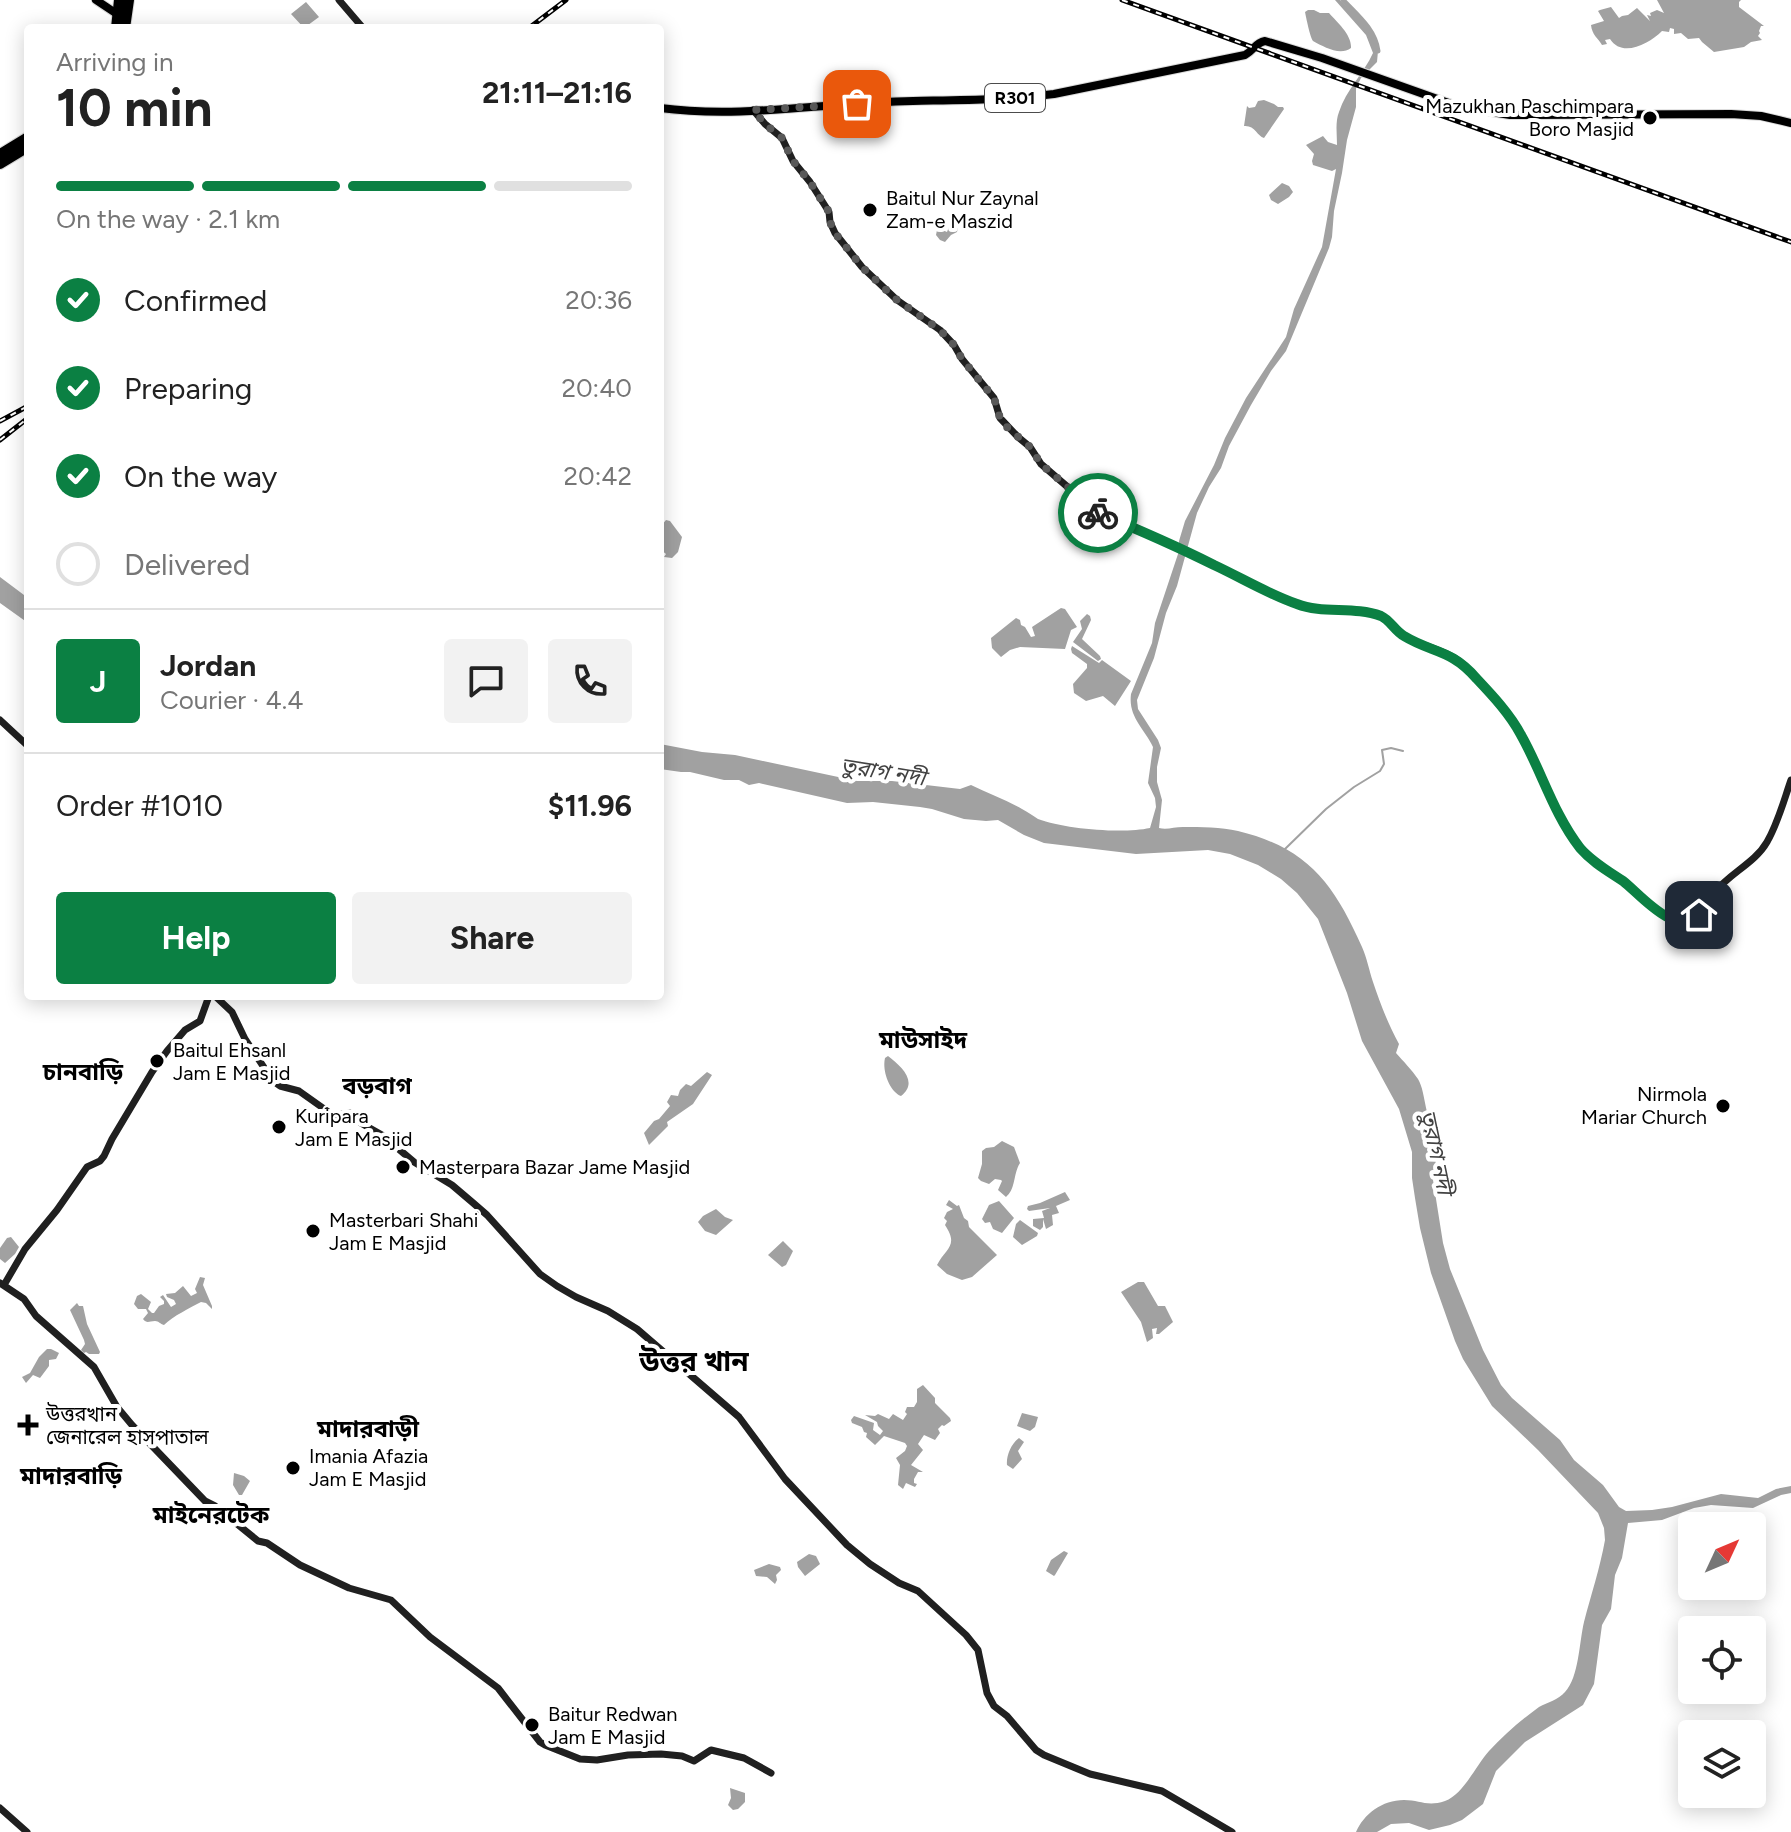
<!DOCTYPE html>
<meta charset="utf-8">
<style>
body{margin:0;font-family:Figtree,"Noto Sans Bengali",sans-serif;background:#f2f2f2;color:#222;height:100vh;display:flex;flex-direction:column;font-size:30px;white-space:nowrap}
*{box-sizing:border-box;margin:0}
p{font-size:26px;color:#767676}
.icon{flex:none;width:44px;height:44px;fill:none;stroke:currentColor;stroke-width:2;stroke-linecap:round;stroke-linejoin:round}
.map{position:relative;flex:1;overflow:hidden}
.panel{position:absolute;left:24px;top:24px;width:640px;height:976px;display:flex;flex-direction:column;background:#fff;border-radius:8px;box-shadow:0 4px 20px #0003}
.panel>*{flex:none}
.needle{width:52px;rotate:46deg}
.fabs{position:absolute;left:1678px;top:1512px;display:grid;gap:16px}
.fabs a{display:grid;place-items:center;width:88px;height:88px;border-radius:8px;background:#fff;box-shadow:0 4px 20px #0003;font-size:40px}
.pin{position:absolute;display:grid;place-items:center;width:68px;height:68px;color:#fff;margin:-34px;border-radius:16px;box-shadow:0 4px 12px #0006}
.courier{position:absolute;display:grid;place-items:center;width:80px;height:80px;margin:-40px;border:6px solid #0b8043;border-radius:50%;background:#fff;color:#222;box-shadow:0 2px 10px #0007}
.head em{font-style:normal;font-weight:700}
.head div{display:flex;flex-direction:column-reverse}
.head{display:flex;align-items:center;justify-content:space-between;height:136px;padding:0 32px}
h1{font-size:52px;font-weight:700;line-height:60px}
.bar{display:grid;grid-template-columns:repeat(4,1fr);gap:12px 8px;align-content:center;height:96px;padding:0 32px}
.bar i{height:10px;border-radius:6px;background:#e0e0e0}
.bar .active{background:#0b8043}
.bar p{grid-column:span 4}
.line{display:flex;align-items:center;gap:20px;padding:0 32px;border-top:2px solid #e0e0e0}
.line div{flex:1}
.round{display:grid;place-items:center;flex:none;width:84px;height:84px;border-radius:8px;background:#f2f2f2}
ol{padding:0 32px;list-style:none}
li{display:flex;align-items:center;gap:24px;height:88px}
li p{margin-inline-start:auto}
li .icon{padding:8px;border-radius:50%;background:#0b8043;color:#fff;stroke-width:4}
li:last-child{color:#767676}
li i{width:44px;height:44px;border:4px solid #e0e0e0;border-radius:50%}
.cta{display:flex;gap:16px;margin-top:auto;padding:16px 32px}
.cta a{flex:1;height:92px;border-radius:8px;background:#0b8043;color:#fff;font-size:32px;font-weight:700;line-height:92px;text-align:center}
.cta a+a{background:#f2f2f2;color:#222}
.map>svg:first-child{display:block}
.water{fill:#a1a1a1}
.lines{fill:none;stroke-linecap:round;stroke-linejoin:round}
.stream{stroke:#a1a1a1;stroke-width:2}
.river{stroke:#a1a1a1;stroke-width:5}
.primary-casing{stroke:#dbdbdb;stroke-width:10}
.highway-casing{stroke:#dbdbdb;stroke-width:12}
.secondary{stroke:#202020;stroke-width:7}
.primary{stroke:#000;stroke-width:8}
.highway{stroke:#000;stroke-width:10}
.rail-casing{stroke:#000;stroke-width:5}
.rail{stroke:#fff;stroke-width:2;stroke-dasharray:6;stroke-linecap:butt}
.done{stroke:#595959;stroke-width:8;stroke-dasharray:0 14.4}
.route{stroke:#0b8043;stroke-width:10}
.poi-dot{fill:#000;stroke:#fff;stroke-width:3}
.labels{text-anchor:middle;stroke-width:8;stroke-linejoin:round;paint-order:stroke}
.shield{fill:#fff;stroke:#4c4c4c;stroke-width:2}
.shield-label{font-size:18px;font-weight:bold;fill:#000}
.poi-label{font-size:20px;fill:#000;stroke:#fff;text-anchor:start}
.water-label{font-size:22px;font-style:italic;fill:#424242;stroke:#fff}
.quarter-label{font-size:24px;font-weight:bold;fill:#000;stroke:#fff}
.district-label{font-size:28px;font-weight:bold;fill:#000;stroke:#fff}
</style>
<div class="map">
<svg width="1791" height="1832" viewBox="0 0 1791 1832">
<rect width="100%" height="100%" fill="#fff"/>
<!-- water -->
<path class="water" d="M1335 0H1340L1364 24 1375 38 1378 51 1377 62 1361 78 1356 88V107L1347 140 1342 173 1334 211 1332 237 1329 248 1286 351 1271 371 1251 405 1229 446 1221 468 1209 487 1197 513 1177 586 1166 613 1154 658 1137 700 1138 709 1158 740 1161 748 1157 767V782L1162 800 1159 828C1167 830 1174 827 1183 827 1201 827 1221 827 1238 831 1308 848 1334 884 1362 947 1367 958 1369 970 1373 982 1380 1003 1388 1024 1399 1044L1396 1053C1403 1061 1412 1070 1418 1079 1427 1094 1423 1122 1440 1132L1433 1180 1443 1243 1450 1269 1483 1350 1501 1385 1512 1398 1560 1440 1574 1460 1603 1485 1619 1507 1626 1511 1652 1510 1672 1507 1721 1494 1758 1498 1776 1489 1791 1486V1493L1781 1495 1753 1508 1711 1505 1694 1508 1662 1520 1628 1523 1622 1558 1615 1575 1611 1609 1602 1625 1594 1684 1583 1705 1525 1742 1496 1771 1483 1804 1462 1820 1450 1825 1429 1830 1409 1823 1391 1824 1377 1832H1356C1364 1814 1382 1800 1404 1800 1420 1800 1427 1807 1445 1801 1464 1794 1476 1765 1489 1751 1504 1735 1521 1720 1539 1707 1548 1702 1558 1700 1565 1692 1579 1677 1579 1643 1584 1622 1591 1595 1600 1568 1605 1540L1604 1528 1598 1513 1538 1450 1492 1406 1463 1359 1455 1341 1431 1273 1420 1228 1415 1198 1412 1178V1152L1399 1109 1362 1041 1347 993 1318 919 1297 893 1281 879 1258 865 1230 854 1208 850 1136 854 1044 843 1024 835 998 820 986 821 964 819 932 809 920 807 873 802 847 803 759 783 749 785 739 780H724L690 772H681L660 769V744L702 752 735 755 857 781H892L960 789 971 785C988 793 1006 800 1022 809 1028 812 1033 816 1038 819 1065 829 1122 834 1150 828L1156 807 1155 798 1148 783 1153 747C1144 728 1128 717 1131 694L1152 643 1155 623 1179 551V541L1185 521 1214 465 1225 438 1246 398 1286 337 1294 309 1322 247 1336 169 1332 171 1313 165 1312 161 1314 154 1306 145 1323 136 1328 142 1337 145C1337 134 1335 122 1339 112 1346 90 1364 73 1373 53L1366 35Z
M1657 0H1741L1739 2V7L1764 26H1761L1759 31 1760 33 1758 36 1762 40 1751 42 1744 47 1714 52 1702 42 1699 38 1688 39 1681 33 1674 34V29L1670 28 1669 32 1662 31C1649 44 1622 58 1610 39L1605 40 1607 44 1602 45C1598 38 1592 35 1591 25L1604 21 1598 11 1600 10 1611 7 1619 18 1622 16 1628 15 1637 8 1650 21 1647 15 1651 16 1650 13 1657 10 1664 13Z
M306 2 319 17 304 28 291 14Z
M1308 10H1314L1320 13H1329C1337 22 1352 35 1351 48 1340 56 1324 47 1313 41 1310 37 1306 17 1305 12Z
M1264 100 1274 104 1278 107H1283L1284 109 1264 138C1257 136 1255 125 1244 126L1247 106 1249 108 1255 107 1258 101Z
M1282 183 1289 186 1293 192 1289 197 1278 204 1271 200 1269 195Z
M956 219 959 222 957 232 951 235 945 242 940 240 936 235 937 230 940 229 947 232 950 224Z
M666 520 670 521 682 537 678 552 672 558 664 557 666 554 660 549V527Z
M0 577 28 598V623L0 603Z
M1061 608 1065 609 1077 627 1071 630 1065 649 1020 647 1010 650 1001 657 992 648 991 638 1016 618 1020 620 1021 625 1025 627 1031 637 1035 636 1032 627Z
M1087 614 1090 616 1091 620 1082 639 1100 656 1101 659 1098 661 1073 642 1082 629 1080 621Z
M1072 646 1099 663 1102 660 1131 681 1115 706 1103 696 1086 701 1074 693 1073 684 1087 668V664L1072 653 1071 649Z
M888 1056C901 1066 919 1082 901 1096 889 1091 882 1070 885 1058Z
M707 1072 712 1075 693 1104 667 1122 668 1126 649 1145 644 1133 654 1121 659 1119 670 1106 667 1102 671 1095 678 1096 680 1090 686 1084 691 1086Z
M1002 1141 1014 1147 1020 1163C1013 1174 1016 1189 1006 1197L998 1190 1002 1181 1001 1180 995 1179 989 1184 981 1181 978 1178 982 1164V1151L986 1148 994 1147Z
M1065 1192 1070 1200 1056 1206 1059 1213 1052 1215 1053 1225 1046 1229 1043 1219V1227L1040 1230 1033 1226V1219L1044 1218 1042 1211 1050 1208 1029 1211 1027 1209 1028 1206 1040 1203Z
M949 1200 957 1206 959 1205 964 1218 968 1221 969 1227 997 1255 972 1277 962 1280 947 1274 937 1265C946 1248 959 1246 945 1225L947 1221 944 1218 947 1212 953 1209 946 1205Z
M999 1201 1014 1218 1002 1233 993 1229 990 1222 985 1223 982 1219 989 1205Z
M716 1209 725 1217 733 1220 716 1235 705 1231 698 1222 703 1216Z
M1020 1220 1038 1233 1037 1236 1022 1245 1013 1237 1016 1224Z
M11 1237 19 1247 15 1254 5 1263 0 1259V1248L7 1238Z
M783 1241 793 1251 786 1265 782 1267 768 1255Z
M200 1277 205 1278 203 1285 212 1306V1309L206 1303 201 1302C190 1308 173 1316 164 1325 160 1324 159 1321 155 1321 149 1321 147 1324 143 1319L148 1313 146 1309H138L134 1304 137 1296 141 1294 151 1302 148 1309 152 1313H154L159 1306 164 1304V1301L160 1297 163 1295 171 1307 176 1304 174 1300 167 1297 166 1294 175 1293 183 1286 191 1296 197 1293 195 1289Z
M1138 1282H1144L1158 1306H1165L1173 1322 1159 1334H1156L1157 1328 1152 1329 1153 1338 1147 1342 1141 1322 1121 1292Z
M77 1303 79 1306H83L87 1324 100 1352 99 1354H89L86 1352 84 1353 81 1350 85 1344 84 1340 70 1310Z
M47 1349H51L59 1353 56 1359 49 1360V1366L40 1378 33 1375 26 1383 22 1377 30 1373 39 1357Z
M923 1385 935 1398V1403L950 1418 951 1421 944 1426 942 1425 938 1429 940 1433 935 1440 924 1435 918 1444 923 1450 911 1465 923 1472H918L914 1479V1483L917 1484 915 1487 906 1483 903 1489 898 1485 900 1465 896 1458 905 1451 907 1446 905 1443 884 1436 875 1445 866 1437 867 1433 864 1432 862 1427 852 1423 851 1420 854 1416 874 1423 873 1430 880 1435 883 1431 878 1426 877 1422 865 1415 875 1416 878 1414 889 1419 893 1414 903 1420 907 1414 905 1412 907 1407H914L917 1402V1389Z
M1022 1413 1038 1417 1035 1427 1030 1431 1017 1426Z
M1019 1438 1024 1442 1018 1451 1022 1459 1013 1469 1007 1465C1006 1456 1011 1444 1019 1438Z
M234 1473 244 1476 250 1481 242 1495H239L233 1485Z
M1064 1551 1068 1553 1055 1575 1054 1576 1046 1571 1051 1560Z
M809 1554 816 1556 820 1564 805 1576 798 1567 797 1562Z
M769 1564 780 1567 781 1570 776 1575 777 1580 775 1584 767 1577 756 1576 754 1570Z
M730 1788 745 1793V1802L738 1809 733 1810 728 1805 731 1798Z"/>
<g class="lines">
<!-- stream -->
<path class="stream" d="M1285 849 1326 809 1354 787 1380 771 1384 764 1382 750 1391 748 1403 751"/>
<!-- river -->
<path class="river" d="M1343 0C1357 15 1375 29 1378 51"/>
<defs>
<path id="primary" d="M96 0 117 14
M660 108C744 119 829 102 913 101 960 100 1007 100 1054 94L1245 55C1254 50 1255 43 1265 41L1322 58 1460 107 1510 115 1731 114 1761 116 1791 123"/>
<path id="highway" d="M116 28 119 0
M125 28 129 0
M0 154 28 137
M0 164 28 147"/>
</defs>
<!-- primary casing -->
<use href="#primary" class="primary-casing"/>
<!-- highway casing -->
<use href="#highway" class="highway-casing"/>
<!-- secondary -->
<path class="secondary" d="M339 0 363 28
M753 110 765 124 782 138 793 161 810 182 829 212 830 222 835 233 862 267 897 300 940 330 954 345 962 359 994 398 1000 418 1018 437 1030 447 1041 464 1070 489 1078 504C1088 510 1101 514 1111 518 1139 531 1167 543 1194 555 1229 571 1262 592 1298 605 1322 614 1359 606 1382 616 1389 620 1393 628 1399 633 1419 647 1445 648 1464 665 1480 680 1511 715 1521 734 1542 772 1553 813 1580 847 1594 865 1614 873 1632 888 1647 901 1664 922 1687 921 1700 921 1708 901 1715 892 1730 873 1755 863 1767 842 1778 823 1784 800 1791 780
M0 720 28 746
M215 996 232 1012 245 1039 273 1081 280 1086 299 1091 330 1113 335 1115 350 1113 359 1122 382 1135 414 1162 452 1185 472 1202 487 1215 540 1274 557 1286 576 1297 608 1311 637 1329 739 1417 785 1479 847 1545 870 1564 899 1583 918 1591 966 1635 978 1650 987 1693 994 1706 1007 1716 1036 1750 1044 1755 1090 1774 1162 1791 1232 1832
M0 1283 24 1299 36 1316 94 1367 117 1407 132 1425 205 1501 215 1506 258 1541 267 1543 300 1565 349 1588 391 1600 430 1637 498 1688 540 1742 545 1745 580 1759 597 1760 628 1755 661 1754 682 1756 694 1761 711 1750 744 1758 771 1773
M4 1285 25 1249 57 1210 87 1167 100 1161 104 1156 112 1139 152 1072 167 1051 185 1030 200 1021 209 996
M0 1808 27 1832"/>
<!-- primary -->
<use href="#primary" class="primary"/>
<!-- highway -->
<use href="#highway" class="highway"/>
<defs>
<path id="rail" d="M1122 0 1791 242
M529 28 566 0
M0 421 28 406
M0 440 28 418"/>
</defs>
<!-- rail casing -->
<use href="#rail" class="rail-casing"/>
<!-- rail -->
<use href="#rail" class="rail"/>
</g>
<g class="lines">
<!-- done -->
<path class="done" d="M857 104 753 110 765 124 782 138 793 161 810 182 829 212 830 222 835 233 862 267 897 300 940 330 954 345 962 359 994 398 1000 418 1007 427 1030 447 1041 464 1070 489 1078 504 1098 513"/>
<!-- route -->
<path class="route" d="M1098 513C1137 529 1176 546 1214 565 1242 578 1268 594 1297 604 1323 614 1354 606 1381 616 1390 620 1395 631 1404 636 1432 653 1451 649 1476 678 1492 695 1510 714 1521 735 1542 772 1553 813 1580 848 1592 862 1608 871 1623 881 1641 895 1674 937 1699 915"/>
</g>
<!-- markers -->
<g class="poi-dot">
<circle cx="1650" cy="118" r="8"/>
<circle cx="870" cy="210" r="8"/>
<circle cx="157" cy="1061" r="8"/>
<circle cx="1723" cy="1106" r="8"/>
<circle cx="279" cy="1127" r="8"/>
<circle cx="403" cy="1167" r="8"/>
<circle cx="313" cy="1231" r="8"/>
<path d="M24 1413h8v8h8v8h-8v8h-8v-8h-8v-8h8z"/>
<circle cx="293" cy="1468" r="8"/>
<circle cx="532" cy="1725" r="8"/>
</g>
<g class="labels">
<!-- shield labels -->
<rect class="shield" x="985" y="84" width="60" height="28" rx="6"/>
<g class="shield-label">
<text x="1015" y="104">R301</text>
</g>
<!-- poi labels -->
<g class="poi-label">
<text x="1634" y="113" text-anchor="end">Mazukhan Paschimpara<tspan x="1634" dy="23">Boro Masjid</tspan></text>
<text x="886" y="205">Baitul Nur Zaynal<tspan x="886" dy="23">Zam-e Maszid</tspan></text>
<text x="173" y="1057">Baitul Ehsanl<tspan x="173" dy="23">Jam E Masjid</tspan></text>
<text x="1707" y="1101" text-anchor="end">Nirmola<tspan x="1707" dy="23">Mariar Church</tspan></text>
<text x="295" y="1123">Kuripara<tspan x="295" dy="23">Jam E Masjid</tspan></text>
<text x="419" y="1174">Masterpara Bazar Jame Masjid</text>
<text x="329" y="1227">Masterbari Shahi<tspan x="329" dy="23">Jam E Masjid</tspan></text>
<text x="46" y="1421">উত্তরখান<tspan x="46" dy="23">জেনারেল হাসপাতাল</tspan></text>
<text x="309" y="1463">Imania Afazia<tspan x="309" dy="23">Jam E Masjid</tspan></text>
<text x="548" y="1721">Baitur Redwan<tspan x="548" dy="23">Jam E Masjid</tspan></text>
</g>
<!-- water labels -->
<g class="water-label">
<text transform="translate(883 771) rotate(9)" y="8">তুরাগ নদী</text>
<text transform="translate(1437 1152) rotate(78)" y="8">তুরাগ নদী</text>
</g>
<!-- quarter labels -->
<g class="quarter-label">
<text x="923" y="1048">মাউসাইদ</text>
<text x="83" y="1080">চানবাড়ি</text>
<text x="377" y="1094">বড়বাগ</text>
<text x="368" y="1437">মাদারবাড়ী</text>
<text x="71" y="1484">মাদারবাড়ি</text>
<text x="211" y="1523">মাইনেরটেক</text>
</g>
<!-- district labels -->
<g class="district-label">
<text x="694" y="1371">উত্তর খান</text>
</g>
</g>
</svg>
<div class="fabs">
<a><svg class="needle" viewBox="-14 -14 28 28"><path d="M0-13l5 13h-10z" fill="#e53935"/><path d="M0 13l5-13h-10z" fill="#767676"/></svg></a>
<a><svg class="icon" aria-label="locate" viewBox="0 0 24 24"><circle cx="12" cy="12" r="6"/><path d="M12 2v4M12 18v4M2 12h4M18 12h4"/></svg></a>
<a><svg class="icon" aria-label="layers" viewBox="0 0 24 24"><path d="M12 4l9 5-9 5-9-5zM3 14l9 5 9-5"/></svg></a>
</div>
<div class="pin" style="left:857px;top:104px;background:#ea580c"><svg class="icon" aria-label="bag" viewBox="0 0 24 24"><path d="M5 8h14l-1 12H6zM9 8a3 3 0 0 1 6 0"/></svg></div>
<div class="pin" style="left:1699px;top:915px;background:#1f2937"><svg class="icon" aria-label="home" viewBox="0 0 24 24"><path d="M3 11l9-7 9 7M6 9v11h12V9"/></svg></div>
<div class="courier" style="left:1098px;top:513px"><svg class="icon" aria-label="bike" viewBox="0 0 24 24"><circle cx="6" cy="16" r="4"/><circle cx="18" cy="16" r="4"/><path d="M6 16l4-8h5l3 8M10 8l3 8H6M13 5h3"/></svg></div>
<section class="panel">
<div class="head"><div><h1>10 min</h1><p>Arriving in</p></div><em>21:11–21:16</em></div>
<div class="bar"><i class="active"></i><i class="active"></i><i class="active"></i><i></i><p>On the way · 2.1 km</p></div>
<ol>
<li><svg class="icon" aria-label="check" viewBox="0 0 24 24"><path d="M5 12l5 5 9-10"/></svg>Confirmed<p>20:36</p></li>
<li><svg class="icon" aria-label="check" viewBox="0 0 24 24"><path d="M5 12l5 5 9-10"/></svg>Preparing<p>20:40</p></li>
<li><svg class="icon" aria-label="check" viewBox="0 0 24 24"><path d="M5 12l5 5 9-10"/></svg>On the way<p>20:42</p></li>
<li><i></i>Delivered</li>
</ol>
<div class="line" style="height:144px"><b class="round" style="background:#0b8043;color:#fff">J</b><div><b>Jordan</b><p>Courier · 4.4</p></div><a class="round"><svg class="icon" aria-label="chat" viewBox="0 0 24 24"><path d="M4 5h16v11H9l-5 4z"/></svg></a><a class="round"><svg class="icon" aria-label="phone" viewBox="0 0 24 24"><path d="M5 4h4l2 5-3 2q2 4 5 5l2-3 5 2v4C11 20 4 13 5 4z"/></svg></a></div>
<div class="line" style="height:104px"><div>Order #1010</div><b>$11.96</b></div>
<div class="cta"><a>Help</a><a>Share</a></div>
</section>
</div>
